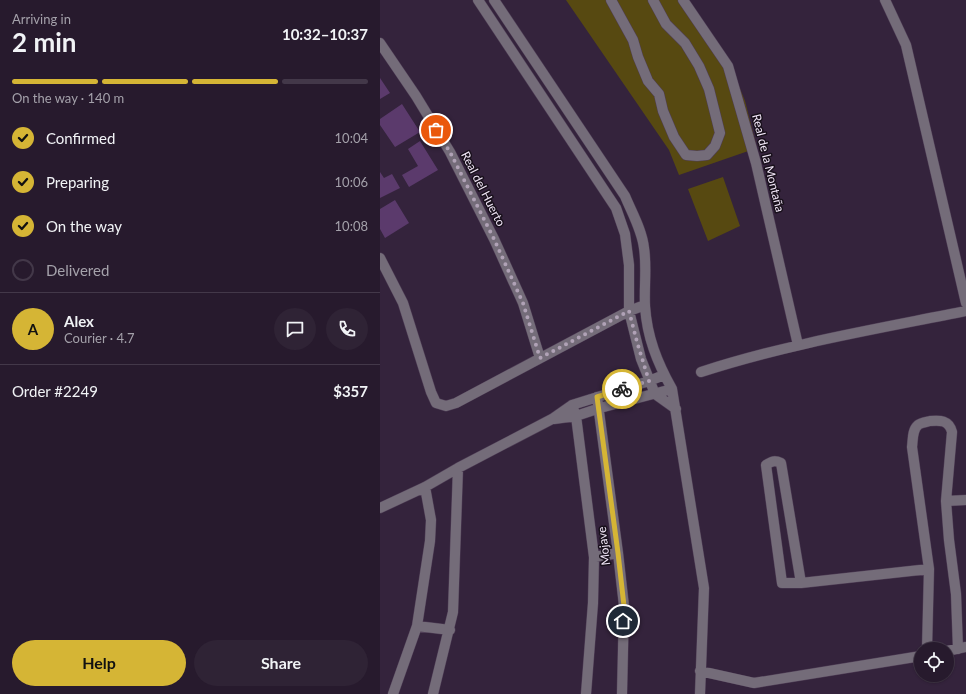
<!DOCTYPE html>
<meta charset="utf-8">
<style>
body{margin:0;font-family:Lato,sans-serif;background:#2f2335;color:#f1f3f6;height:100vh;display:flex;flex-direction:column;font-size:15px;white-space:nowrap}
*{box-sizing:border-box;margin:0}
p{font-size:13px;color:#a4a1aa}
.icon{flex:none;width:22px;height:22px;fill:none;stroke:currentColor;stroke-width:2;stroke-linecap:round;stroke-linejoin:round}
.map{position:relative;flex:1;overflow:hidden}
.panel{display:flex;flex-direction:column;background:#271a2d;width:380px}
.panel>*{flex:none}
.controls{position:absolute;left:534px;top:642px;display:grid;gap:8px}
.controls a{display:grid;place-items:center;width:40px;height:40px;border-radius:50%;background:#271a2d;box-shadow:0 1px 3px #0004,0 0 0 1px #433849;font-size:20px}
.pin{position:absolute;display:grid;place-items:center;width:34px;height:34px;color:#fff;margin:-17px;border:2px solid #fff;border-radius:50%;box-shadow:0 1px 4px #0007}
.courier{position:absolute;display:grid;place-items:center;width:40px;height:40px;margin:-20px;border:3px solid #d5b535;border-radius:50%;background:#fff;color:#222;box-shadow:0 1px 5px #0007}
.overview em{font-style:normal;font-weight:700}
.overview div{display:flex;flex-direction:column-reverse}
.overview{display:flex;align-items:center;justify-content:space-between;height:68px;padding:0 12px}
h1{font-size:26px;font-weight:700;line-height:30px}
.bar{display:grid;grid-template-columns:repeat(4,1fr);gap:6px 4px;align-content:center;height:48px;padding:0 12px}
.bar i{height:5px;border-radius:3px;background:#433849}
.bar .selected{background:#d5b535}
.bar p{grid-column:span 4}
.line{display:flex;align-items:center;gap:10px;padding:0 12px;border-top:1px solid #433849}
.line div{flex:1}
.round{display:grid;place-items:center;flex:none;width:42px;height:42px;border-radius:21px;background:#2f2335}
ol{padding:0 12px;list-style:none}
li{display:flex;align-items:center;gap:12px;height:44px}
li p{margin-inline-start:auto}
li .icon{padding:4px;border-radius:50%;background:#d5b535;color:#111;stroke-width:4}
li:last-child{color:#a4a1aa}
li i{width:22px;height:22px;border:2px solid #433849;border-radius:50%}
.button{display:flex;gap:8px;margin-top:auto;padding:8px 12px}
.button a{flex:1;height:46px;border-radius:24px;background:#d5b535;color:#111;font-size:16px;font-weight:700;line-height:46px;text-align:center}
.button a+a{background:#2f2335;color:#f1f3f6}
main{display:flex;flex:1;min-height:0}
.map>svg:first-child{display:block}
.green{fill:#574911}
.building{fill:#5b3a6c}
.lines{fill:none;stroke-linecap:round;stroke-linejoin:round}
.street-casing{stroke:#4f3e56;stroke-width:11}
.street{stroke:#746c79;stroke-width:10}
.done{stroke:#b0a2b6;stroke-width:4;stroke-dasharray:0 7.2}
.route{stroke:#d5b535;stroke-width:5}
.labels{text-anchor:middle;stroke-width:3;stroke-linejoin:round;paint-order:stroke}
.street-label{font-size:12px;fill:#f2e7f8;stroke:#18101b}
</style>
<main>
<section class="panel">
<div class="overview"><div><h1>2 min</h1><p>Arriving in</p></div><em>10:32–10:37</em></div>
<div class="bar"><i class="selected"></i><i class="selected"></i><i class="selected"></i><i></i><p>On the way · 140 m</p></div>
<ol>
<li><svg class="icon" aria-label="check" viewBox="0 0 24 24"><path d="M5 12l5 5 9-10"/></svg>Confirmed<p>10:04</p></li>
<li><svg class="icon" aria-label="check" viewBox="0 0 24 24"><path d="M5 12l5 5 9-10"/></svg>Preparing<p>10:06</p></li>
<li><svg class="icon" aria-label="check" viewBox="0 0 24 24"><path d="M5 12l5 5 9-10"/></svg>On the way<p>10:08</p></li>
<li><i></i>Delivered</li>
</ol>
<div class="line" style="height:72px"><b class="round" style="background:#d5b535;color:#111">A</b><div><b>Alex</b><p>Courier · 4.7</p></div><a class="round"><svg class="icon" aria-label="chat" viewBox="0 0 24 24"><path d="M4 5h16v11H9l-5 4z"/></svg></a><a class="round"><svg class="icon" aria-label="phone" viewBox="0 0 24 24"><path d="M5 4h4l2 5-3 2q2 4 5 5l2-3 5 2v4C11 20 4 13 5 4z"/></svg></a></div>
<div class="line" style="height:52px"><div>Order #2249</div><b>$357</b></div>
<div class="button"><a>Help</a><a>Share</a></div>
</section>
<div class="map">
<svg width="586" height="694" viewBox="0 0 586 694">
<rect width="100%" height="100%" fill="#34233c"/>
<!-- green -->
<path class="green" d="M186 0H307L351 66 365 101 377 148 299 175 289 150Z
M343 177 360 226 328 241 308 189Z"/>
<!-- building -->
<path class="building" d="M0 78 10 93 0 99Z
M22 104 40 132 15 147 0 125V119Z
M40 141 58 170 29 187 22 175 38 166 28 149Z
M0 172 4 178 12 174 20 188 0 198Z
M15 200 29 223 5 238 0 229V209Z"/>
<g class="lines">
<defs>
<path id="street" d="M98 0 236 208 245 234 249 265V311L261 359 275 394 296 409
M114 0 245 196C252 213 262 230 264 248 267 267 264 286 265 306 267 337 277 362 292 389L324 588 320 694
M231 0 253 40 258 57 268 81 279 94 283 111 294 137 306 155 317 156 327 155 335 146 340 133 329 89 319 66 305 43 286 24 273 0
M303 0 348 66 376 163 418 345
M505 0 526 45 586 303
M0 43 36 96 70 152 114 239 143 303 160 358
M0 258 23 303 51 392 56 403 66 406 76 403 249 311 265 305
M321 372C407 344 497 329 586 311
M217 397 238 553 244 606 242 694
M192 405 196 416 214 557 213 603 206 694
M174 419 196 416 220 408 292 389
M566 501 586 500
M0 508 45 487 78 468 172 419 192 405 269 381 284 375
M214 557 238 553
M421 583 401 463C395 460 392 461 386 465L402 583H421L549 569
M37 626 70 630
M547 649 549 569 532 447C533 440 532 430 538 425 540 423 546 422 550 421 560 420 569 420 572 432L566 501 569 540 576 594 578 649
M567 651 586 647
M320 671 374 683 541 656
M13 694 37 626 50 541 51 520 45 487
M53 694 73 612 78 468"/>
</defs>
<!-- street casing -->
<use href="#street" class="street-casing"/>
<!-- street -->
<use href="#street" class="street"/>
</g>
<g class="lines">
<!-- done -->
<path class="done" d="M56 130 70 152 114 239 143 303 160 358 249 311 257 342 269 381 242 389"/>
<!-- route -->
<path class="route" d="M242 389 217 397 238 553 244 606 243 621"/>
</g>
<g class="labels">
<!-- street labels -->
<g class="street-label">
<text transform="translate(388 163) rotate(76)" y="4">Real de la Montaña</text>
<text transform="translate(103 189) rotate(63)" y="4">Real del Huerto</text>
<text transform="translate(224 546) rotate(-97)" y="4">Mojave</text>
</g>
</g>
</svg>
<div class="controls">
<a><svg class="icon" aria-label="locate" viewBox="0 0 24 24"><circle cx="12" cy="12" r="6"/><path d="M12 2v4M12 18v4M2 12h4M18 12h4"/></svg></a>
</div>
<div class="pin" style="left:56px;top:130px;background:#ea580c"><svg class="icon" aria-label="bag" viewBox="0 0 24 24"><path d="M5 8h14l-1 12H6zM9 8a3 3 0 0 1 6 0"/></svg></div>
<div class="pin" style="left:243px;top:621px;background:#1f2937"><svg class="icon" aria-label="home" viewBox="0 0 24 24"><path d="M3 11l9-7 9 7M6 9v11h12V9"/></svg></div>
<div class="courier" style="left:242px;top:389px"><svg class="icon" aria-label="bike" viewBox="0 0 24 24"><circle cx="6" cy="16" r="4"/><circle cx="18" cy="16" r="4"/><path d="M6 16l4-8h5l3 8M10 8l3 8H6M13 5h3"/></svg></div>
</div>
</main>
